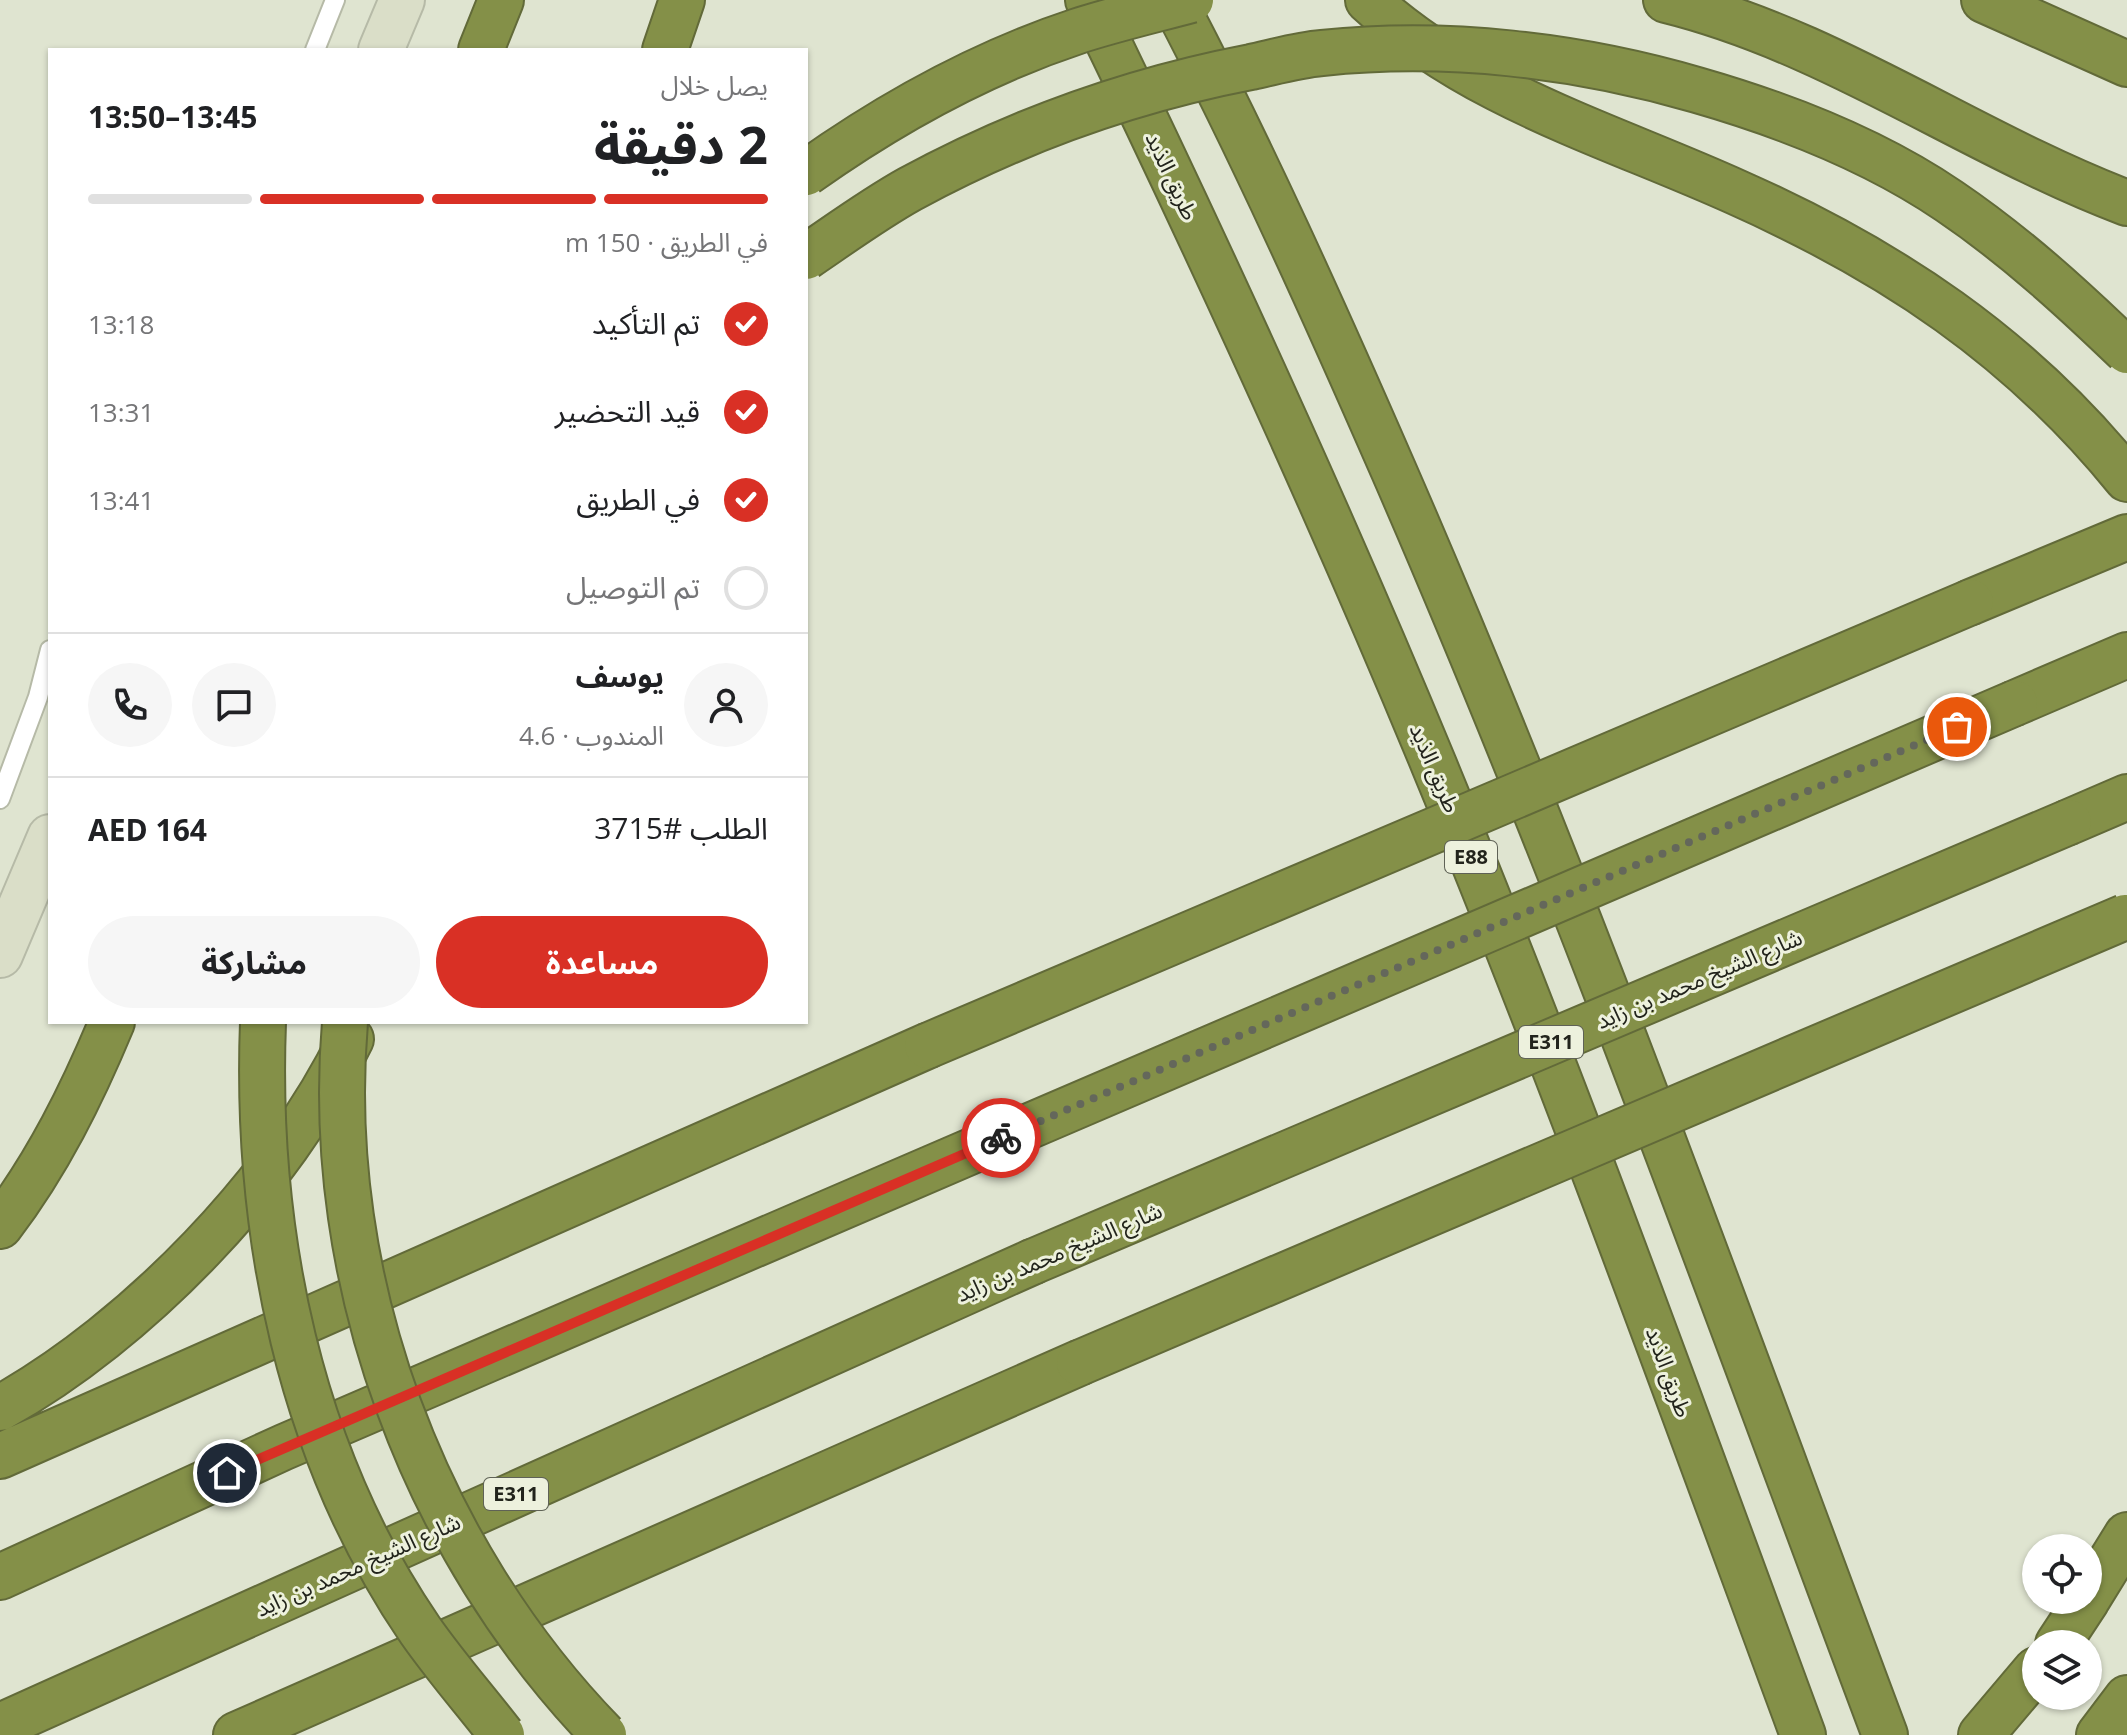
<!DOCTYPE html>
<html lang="ar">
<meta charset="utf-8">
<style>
body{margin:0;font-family:"Open Sans","Noto Sans Arabic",sans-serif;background:#f6f6f6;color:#202124;direction:rtl;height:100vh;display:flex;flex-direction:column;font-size:30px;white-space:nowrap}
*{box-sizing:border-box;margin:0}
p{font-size:26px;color:#757577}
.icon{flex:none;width:44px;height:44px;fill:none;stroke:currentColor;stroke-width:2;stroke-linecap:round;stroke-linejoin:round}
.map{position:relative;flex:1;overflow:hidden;direction:ltr}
.sheet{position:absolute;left:48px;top:48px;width:760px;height:976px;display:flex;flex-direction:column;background:#fff;border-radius:0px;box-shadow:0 2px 6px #0004;direction:rtl}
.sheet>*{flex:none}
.tools{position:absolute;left:2022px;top:1534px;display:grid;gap:16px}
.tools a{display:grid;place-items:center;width:80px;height:80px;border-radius:50%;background:#fff;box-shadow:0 2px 6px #0004;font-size:40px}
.pin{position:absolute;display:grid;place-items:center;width:68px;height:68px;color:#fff;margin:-34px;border:4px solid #fff;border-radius:50%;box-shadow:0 2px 8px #0007}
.courier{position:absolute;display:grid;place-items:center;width:80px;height:80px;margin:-40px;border:6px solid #d93025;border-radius:50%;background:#fff;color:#222;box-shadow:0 2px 10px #0007}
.headline em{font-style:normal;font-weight:700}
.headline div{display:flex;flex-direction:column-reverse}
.headline{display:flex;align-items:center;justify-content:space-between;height:136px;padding:0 40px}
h1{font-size:52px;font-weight:700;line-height:60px}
.bar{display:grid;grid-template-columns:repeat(4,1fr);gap:12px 8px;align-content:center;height:96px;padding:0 40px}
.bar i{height:10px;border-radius:6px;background:#e0e0e0}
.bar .selected{background:#d93025}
.bar p{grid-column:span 4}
.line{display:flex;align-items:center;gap:20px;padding:0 40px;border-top:2px solid #e0e0e0}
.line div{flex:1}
.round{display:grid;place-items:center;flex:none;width:84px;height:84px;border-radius:42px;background:#f6f6f6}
ol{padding:0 40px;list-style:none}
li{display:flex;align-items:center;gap:24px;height:88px}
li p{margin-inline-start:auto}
li .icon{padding:8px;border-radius:50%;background:#d93025;color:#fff;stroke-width:4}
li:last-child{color:#757577}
li i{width:44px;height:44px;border:4px solid #e0e0e0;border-radius:50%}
.primary-button{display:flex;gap:16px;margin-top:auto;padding:16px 40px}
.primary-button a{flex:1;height:92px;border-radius:48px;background:#d93025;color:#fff;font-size:32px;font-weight:700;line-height:92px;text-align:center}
.primary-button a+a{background:#f6f6f6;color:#202124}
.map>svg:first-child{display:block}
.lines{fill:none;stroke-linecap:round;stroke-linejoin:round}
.lane-casing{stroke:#b6baa7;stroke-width:22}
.secondary-casing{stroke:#b6baa7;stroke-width:48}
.highway-casing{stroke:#626a39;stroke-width:48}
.lane{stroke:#fff;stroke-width:18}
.secondary{stroke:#dadec8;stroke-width:44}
.highway{stroke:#849048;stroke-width:44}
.highway-bridge-casing{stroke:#626a39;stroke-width:48;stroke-linecap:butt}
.highway-bridge{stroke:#849048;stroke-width:44}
.done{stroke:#64675b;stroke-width:8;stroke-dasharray:0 14.4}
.route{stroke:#d93025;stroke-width:10}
.labels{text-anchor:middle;stroke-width:6;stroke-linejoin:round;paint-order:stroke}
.shield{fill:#edf1dd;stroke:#5f6256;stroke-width:2}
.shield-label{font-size:20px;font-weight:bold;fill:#22241c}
.street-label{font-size:22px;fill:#22241c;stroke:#edf1dd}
</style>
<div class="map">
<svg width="2127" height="1735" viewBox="0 0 2127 1735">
<rect width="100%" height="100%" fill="#dfe4d0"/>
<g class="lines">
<defs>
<path id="lane" d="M315 50 335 0
M0 799 38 697 50 650"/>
<path id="secondary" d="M381 50 402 0
M0 955 50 837"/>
<path id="highway" d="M1088 0C1210 252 1327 506 1434 765 1566 1085 1683 1410 1803 1735
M1173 0C1253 153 1324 311 1393 469 1574 884 1726 1311 1885 1735
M1368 0C1472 96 1610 135 1736 192 1891 261 2019 346 2127 479
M1666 0C1832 41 1969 143 2127 203
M1984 0 2127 64
M481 50 501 0
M665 50 682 0
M1971 602 2127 537
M2015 703 2127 655
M2069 822 2127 797
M0 1226C48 1163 82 1094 112 1022
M0 1408C137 1332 283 1181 351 1039
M0 1456 927 1046
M0 1577 284 1447 981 1147
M2088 1598 2127 1535
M2058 1644 2087 1600
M0 1726 1032 1262
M236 1735 1079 1363
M1981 1735 2036 1670
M2099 1735 2127 1698"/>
</defs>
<!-- lane casing -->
<use href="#lane" class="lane-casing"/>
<!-- secondary casing -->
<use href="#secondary" class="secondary-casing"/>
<!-- highway casing -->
<use href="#highway" class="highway-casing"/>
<!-- lane -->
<use href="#lane" class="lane"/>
<!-- secondary -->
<use href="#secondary" class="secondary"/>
<!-- highway -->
<use href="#highway" class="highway"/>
<defs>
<path id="highway-bridge" d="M806 173C889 114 981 63 1078 31 1115 19 1154 10 1191 0
M806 257C840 234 874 209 910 189 1017 131 1131 90 1251 67 1274 62 1298 55 1322 53 1447 40 1577 55 1697 90 1784 115 1874 150 1949 201 2014 245 2071 297 2127 351
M263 1022C255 1233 299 1453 420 1630 445 1666 475 1700 502 1735
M345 1022C323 1280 424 1550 604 1735
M927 1046 1971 602
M981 1147 2015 703
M1032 1262 2069 822
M1079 1363 2125 917"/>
</defs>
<!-- highway-bridge casing -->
<use href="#highway-bridge" class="highway-bridge-casing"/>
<!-- highway-bridge -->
<use href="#highway-bridge" class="highway-bridge"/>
</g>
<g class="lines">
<!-- done -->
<path class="done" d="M1001 1138 1957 727"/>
<!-- route -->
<path class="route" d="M227 1473 1001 1138"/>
</g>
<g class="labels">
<!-- shield labels -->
<g class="shield">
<rect x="1445" y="841" width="52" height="32" rx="6"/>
<rect x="1519" y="1026" width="64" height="32" rx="6"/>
<rect x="484" y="1478" width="64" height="32" rx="6"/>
</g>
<g class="shield-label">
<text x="1471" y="864">E88</text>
<text x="1551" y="1049">E311</text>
<text x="516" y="1501">E311</text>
</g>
<!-- street labels -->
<g class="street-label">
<text transform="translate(1172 176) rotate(65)" y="8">طريق الذيد</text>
<text transform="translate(1435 768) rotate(67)" y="8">طريق الذيد</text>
<text transform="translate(1699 979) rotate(-23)" y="8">شارع الشيخ محمد بن زايد</text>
<text transform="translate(1059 1252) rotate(-23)" y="8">شارع الشيخ محمد بن زايد</text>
<text transform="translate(1669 1372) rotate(70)" y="8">طريق الذيد</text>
<text transform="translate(358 1565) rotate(-24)" y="8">شارع الشيخ محمد بن زايد</text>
</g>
</g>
</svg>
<div class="tools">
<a><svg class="icon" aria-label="locate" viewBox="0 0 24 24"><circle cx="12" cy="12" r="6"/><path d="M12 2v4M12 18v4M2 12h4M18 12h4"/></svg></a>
<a><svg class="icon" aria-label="layers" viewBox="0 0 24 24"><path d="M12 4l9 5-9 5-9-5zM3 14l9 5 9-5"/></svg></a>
</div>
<div class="pin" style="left:1957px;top:727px;background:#ea580c"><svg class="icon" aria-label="bag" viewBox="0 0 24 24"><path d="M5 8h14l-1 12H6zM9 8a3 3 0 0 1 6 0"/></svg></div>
<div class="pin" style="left:227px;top:1473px;background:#1f2937"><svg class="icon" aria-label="home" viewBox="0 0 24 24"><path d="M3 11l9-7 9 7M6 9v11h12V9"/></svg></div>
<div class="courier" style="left:1001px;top:1138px"><svg class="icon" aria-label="bike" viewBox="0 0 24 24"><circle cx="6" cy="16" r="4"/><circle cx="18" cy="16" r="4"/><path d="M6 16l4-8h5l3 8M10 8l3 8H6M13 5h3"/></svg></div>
<section class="sheet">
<div class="headline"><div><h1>2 دقيقة</h1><p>يصل خلال</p></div><em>13:45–13:50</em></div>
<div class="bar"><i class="selected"></i><i class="selected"></i><i class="selected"></i><i></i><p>في الطريق · 150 m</p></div>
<ol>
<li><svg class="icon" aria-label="check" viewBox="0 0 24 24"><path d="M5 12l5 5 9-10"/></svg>تم التأكيد<p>13:18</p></li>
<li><svg class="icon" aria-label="check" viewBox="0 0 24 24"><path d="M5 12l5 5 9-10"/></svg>قيد التحضير<p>13:31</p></li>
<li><svg class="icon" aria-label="check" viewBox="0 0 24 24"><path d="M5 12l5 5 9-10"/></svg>في الطريق<p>13:41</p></li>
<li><i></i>تم التوصيل</li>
</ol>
<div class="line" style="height:144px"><a class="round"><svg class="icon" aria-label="person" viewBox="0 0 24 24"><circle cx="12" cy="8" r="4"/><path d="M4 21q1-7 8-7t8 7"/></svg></a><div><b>يوسف</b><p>المندوب · 4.6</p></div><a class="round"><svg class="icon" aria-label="chat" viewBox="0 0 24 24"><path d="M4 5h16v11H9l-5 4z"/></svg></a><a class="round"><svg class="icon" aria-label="phone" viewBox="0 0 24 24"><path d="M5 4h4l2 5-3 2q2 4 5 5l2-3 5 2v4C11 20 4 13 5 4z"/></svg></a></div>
<div class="line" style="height:104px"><div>الطلب #3715</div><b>AED 164</b></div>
<div class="primary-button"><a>مساعدة</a><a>مشاركة</a></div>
</section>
</div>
